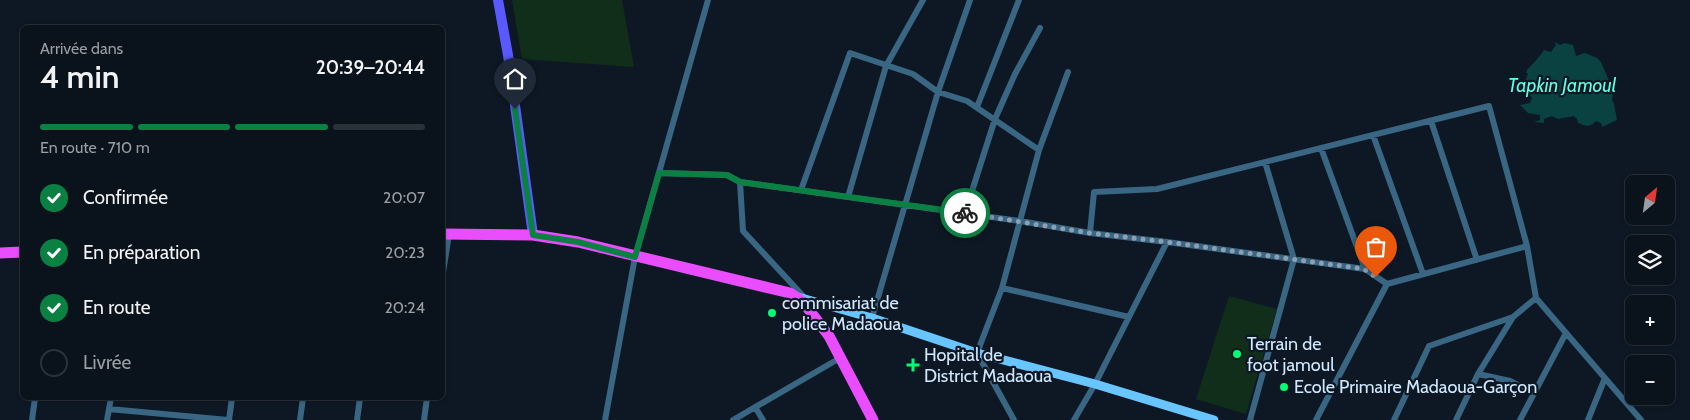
<!DOCTYPE html>
<html lang="fr">
<meta charset="utf-8">
<style>
body{margin:0;font-family:Cabin,sans-serif;background:#131b24;color:#f1f3f6;height:100vh;display:flex;flex-direction:column;font-size:19px;white-space:nowrap}
*{box-sizing:border-box;margin:0}
p{font-size:16px;color:#999ea3}
.icon{flex:none;width:28px;height:28px;fill:none;stroke:currentColor;stroke-width:2;stroke-linecap:round;stroke-linejoin:round}
.map{position:relative;flex:1;overflow:hidden}
.side{position:absolute;left:20px;top:25px;width:425px;height:375px;display:flex;flex-direction:column;background:#0a121b;border-radius:8px;box-shadow:0 1px 4px #0004,0 0 0 1px #2a323a}
.side>*{flex:none}
.needle{width:32px;rotate:29deg}
.tools{position:absolute;left:1625px;top:175px;display:grid;gap:10px}
.tools a{display:grid;place-items:center;width:50px;height:50px;border-radius:8px;background:#0a121b;box-shadow:0 1px 4px #0004,0 0 0 1px #2a323a;font-size:25px}
.pin{position:absolute;display:grid;place-items:center;width:42px;height:42px;color:#fff;margin:-51px -21px;border-radius:50% 50% 50% 0;rotate:-45deg;box-shadow:0 0 5px #0007}
.pin .icon{rotate:45deg}
.courier{position:absolute;display:grid;place-items:center;width:50px;height:50px;margin:-25px;border:4px solid #0b8043;border-radius:50%;background:#fff;color:#222;box-shadow:0 1px 6px #0007}
.headline em{font-style:normal;font-weight:600}
.headline div{display:flex;flex-direction:column-reverse}
.headline{display:flex;align-items:center;justify-content:space-between;height:85px;padding:0 20px}
h1{font-size:32px;font-weight:600;line-height:38px}
.bar{display:grid;grid-template-columns:repeat(4,1fr);gap:8px 5px;align-content:center;height:60px;padding:0 20px}
.bar i{height:6px;border-radius:4px;background:#2a323a}
.bar .selected{background:#0b8043}
.bar p{grid-column:span 4}
ol{padding:0 20px;list-style:none}
li{display:flex;align-items:center;gap:15px;height:55px}
li p{margin-inline-start:auto}
li .icon{padding:5px;border-radius:50%;background:#0b8043;color:#fff;stroke-width:4}
li:last-child{color:#999ea3}
li i{width:28px;height:28px;border:2px solid #2a323a;border-radius:50%}
.map>svg:first-child{display:block}
.green{fill:#112e1a}
.water{fill:#094241}
.lines{fill:none;stroke-linecap:round;stroke-linejoin:round}
.street{stroke:#396683;stroke-width:6}
.secondary{stroke:#68c5ff;stroke-width:9}
.primary{stroke:#585aff;stroke-width:10}
.highway{stroke:#ea4cff;stroke-width:11}
.done{stroke:#8da0b2;stroke-width:5;stroke-dasharray:0 9}
.route{stroke:#0b8043;stroke-width:6}
.poi-dot{fill:#00fc74;stroke:#0e1824;stroke-width:2}
.labels{text-anchor:middle;stroke-width:4.5;stroke-linejoin:round;paint-order:stroke}
.poi-label{font-size:18px;fill:#d1e9ff;stroke:#0e1824;text-anchor:start}
.water-label{font-size:19px;font-style:italic;fill:#5fffe3;stroke:#0e1824}
</style>
<div class="map">
<svg width="1690" height="420" viewBox="0 0 1690 420">
<rect width="100%" height="100%" fill="#0e1824"/>
<!-- green -->
<path class="green" d="M512 0H622L634 67 522 59Z
M1229 296 1277 309 1246 414 1196 399Z"/>
<!-- water -->
<path class="water" d="M1555 42 1560 45 1565 43 1573 45 1576 56 1585 53 1597 58 1601 62 1613 90 1612 100 1614 104 1617 120 1602 127 1601 123 1596 121C1590 128 1585 126 1578 123L1577 119 1574 116 1558 119 1552 116 1544 119V123L1534 122 1540 120V115L1528 113 1520 105 1530 103 1532 98 1531 96 1527 95 1523 88 1528 73H1526L1527 70C1533 63 1539 58 1544 50L1551 52 1556 45Z"/>
<g class="lines">
<!-- street -->
<path class="street" d="M977 107 1019 0
M1431 121 1477 260
M1373 135 1423 274
M1321 148 1365 269
M659 173 727 175 740 182 1020 221 1090 233 1167 242 1365 269 1387 284
M740 182 743 231 805 298
M801 190 850 53 913 74 938 92 967 101 1039 150
M848 197 886 66 923 0
M965 213 995 119 1015 74 1040 28
M1090 233 1094 192 1157 189 1489 106 1527 246 1536 298 1641 420
M442 279 449 234
M1002 288 1129 317
M872 318 938 92 970 0
M1478 374 1510 381 1534 393
M755 407 763 420
M109 409 228 420
M32 420 35 398
M107 420 111 398
M229 420 232 398
M300 420 303 398
M357 420 360 398
M424 420 427 398
M605 420 635 257 708 0
M733 420 840 358
M1014 420 977 353 1002 288 1039 150 1068 72
M1074 420 1095 384 1167 242
M1250 420 1294 259 1265 162
M1316 420 1387 284 1527 246
M1394 420 1429 346 1513 317
M1456 420 1478 374 1513 317 1536 298
M1520 420 1566 333
M1588 420 1605 378"/>
<!-- secondary -->
<path class="secondary" d="M798 297 872 318 977 353 1095 384 1214 420"/>
<!-- primary -->
<path class="primary" d="M498 0 508 55 533 235"/>
<!-- highway -->
<path class="highway" d="M442 234 533 235 578 242 790 293 803 302 829 336 873 420
M0 253 22 252"/>
</g>
<g class="lines">
<!-- done -->
<path class="done" d="M965 213 1090 233 1167 242 1364 269 1376 277"/>
<!-- route -->
<path class="route" d="M515 109 533 235 578 242 635 257 659 173 727 175 740 182 965 213"/>
</g>
<!-- markers -->
<g class="poi-dot">
<circle cx="772" cy="313" r="5"/>
<circle cx="1237" cy="354" r="5"/>
<path d="M910.5 357.5h5v5h5v5h-5v5h-5v-5h-5v-5h5z"/>
<circle cx="1284" cy="387" r="5"/>
</g>
<g class="labels">
<!-- poi labels -->
<g class="poi-label">
<text x="782" y="309">commisariat de<tspan x="782" dy="21">police Madaoua</tspan></text>
<text x="1247" y="350">Terrain de<tspan x="1247" dy="21">foot jamoul</tspan></text>
<text x="924" y="361">Hopital de<tspan x="924" dy="21">District Madaoua</tspan></text>
<text x="1294" y="393">Ecole Primaire Madaoua-Garçon</text>
</g>
<!-- water labels -->
<g class="water-label">
<text x="1562" y="92">Tapkin Jamoul</text>
</g>
</g>
</svg>
<div class="tools">
<a><svg class="needle" viewBox="-14 -14 28 28"><path d="M0-13l5 13h-10z" fill="#e53935"/><path d="M0 13l5-13h-10z" fill="#999ea3"/></svg></a>
<a><svg class="icon" aria-label="layers" viewBox="0 0 24 24"><path d="M12 4l9 5-9 5-9-5zM3 14l9 5 9-5"/></svg></a>
<a>+</a>
<a>−</a>
</div>
<div class="pin" style="left:1376px;top:277px;background:#ea580c"><svg class="icon" aria-label="bag" viewBox="0 0 24 24"><path d="M5 8h14l-1 12H6zM9 8a3 3 0 0 1 6 0"/></svg></div>
<div class="pin" style="left:515px;top:109px;background:#1f2937"><svg class="icon" aria-label="home" viewBox="0 0 24 24"><path d="M3 11l9-7 9 7M6 9v11h12V9"/></svg></div>
<div class="courier" style="left:965px;top:213px"><svg class="icon" aria-label="bike" viewBox="0 0 24 24"><circle cx="6" cy="16" r="4"/><circle cx="18" cy="16" r="4"/><path d="M6 16l4-8h5l3 8M10 8l3 8H6M13 5h3"/></svg></div>
<section class="side">
<div class="headline"><div><h1>4 min</h1><p>Arrivée dans</p></div><em>20:39–20:44</em></div>
<div class="bar"><i class="selected"></i><i class="selected"></i><i class="selected"></i><i></i><p>En route · 710 m</p></div>
<ol>
<li><svg class="icon" aria-label="check" viewBox="0 0 24 24"><path d="M5 12l5 5 9-10"/></svg>Confirmée<p>20:07</p></li>
<li><svg class="icon" aria-label="check" viewBox="0 0 24 24"><path d="M5 12l5 5 9-10"/></svg>En préparation<p>20:23</p></li>
<li><svg class="icon" aria-label="check" viewBox="0 0 24 24"><path d="M5 12l5 5 9-10"/></svg>En route<p>20:24</p></li>
<li><i></i>Livrée</li>
</ol>
</section>
</div>
